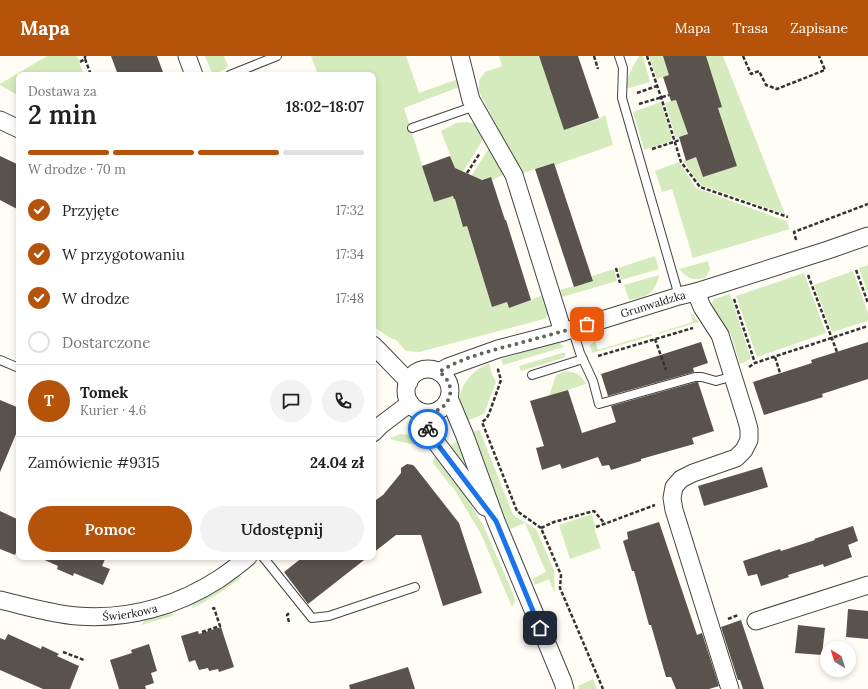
<!DOCTYPE html>
<html lang="pl">
<meta charset="utf-8">
<style>
body{margin:0;font-family:Lora,serif;background:#f2f2f2;color:#202124;height:100vh;display:flex;flex-direction:column;font-size:15px;white-space:nowrap}
*{box-sizing:border-box;margin:0}
p{font-size:13px;color:#757577}
.icon{flex:none;width:22px;height:22px;fill:none;stroke:currentColor;stroke-width:2;stroke-linecap:round;stroke-linejoin:round}
.map{position:relative;flex:1;overflow:hidden}
.side{position:absolute;left:16px;top:16px;width:360px;height:488px;display:flex;flex-direction:column;background:#fff;border-radius:8px;box-shadow:0 2px 6px #0003}
.side>*{flex:none}
.needle{width:26px;rotate:322deg}
.tools{position:absolute;left:820px;top:585px;display:grid;gap:8px}
.tools a{display:grid;place-items:center;width:36px;height:36px;border-radius:50%;background:#fff;box-shadow:0 2px 6px #0003;font-size:20px}
.pin{position:absolute;display:grid;place-items:center;width:34px;height:34px;color:#fff;margin:-17px;border-radius:8px;box-shadow:0 2px 6px #0006}
.courier{position:absolute;display:grid;place-items:center;width:40px;height:40px;margin:-20px;border:3px solid #1a73e8;border-radius:50%;background:#fff;color:#222;box-shadow:0 1px 5px #0007}
.overview em{font-style:normal;font-weight:600}
.overview div{display:flex;flex-direction:column-reverse}
.overview{display:flex;align-items:center;justify-content:space-between;height:68px;padding:0 12px}
h1{font-size:26px;font-weight:600;line-height:30px}
.bar{display:grid;grid-template-columns:repeat(4,1fr);gap:6px 4px;align-content:center;height:48px;padding:0 12px}
.bar i{height:5px;border-radius:3px;background:#e0e0e0}
.bar .on{background:#b45309}
.bar p{grid-column:span 4}
.line{display:flex;align-items:center;gap:10px;padding:0 12px;border-top:1px solid #e0e0e0}
.line div{flex:1}
.round{display:grid;place-items:center;flex:none;width:42px;height:42px;border-radius:21px;background:#f2f2f2}
ol{padding:0 12px;list-style:none}
li{display:flex;align-items:center;gap:12px;height:44px}
li p{margin-inline-start:auto}
li .icon{padding:4px;border-radius:50%;background:#b45309;color:#fff;stroke-width:4}
li:last-child{color:#757577}
li i{width:22px;height:22px;border:2px solid #e0e0e0;border-radius:50%}
.cta{display:flex;gap:8px;margin-top:auto;padding:8px 12px}
.cta a{flex:1;height:46px;border-radius:24px;background:#b45309;color:#fff;font-size:16px;font-weight:600;line-height:46px;text-align:center}
.cta a+a{background:#f2f2f2;color:#202124}
header{display:flex;align-items:center;gap:24px;box-sizing:border-box;height:56px;padding:0 20px;background:#b45309;color:#fff}
header strong{font-size:19px}
nav{display:flex;gap:22px;margin-inline-start:auto;font-size:14px}
.map>svg:first-child{display:block}
.green{fill:#d5ebbd}
.building{fill:#5a524d}
.lines{fill:none;stroke-linecap:round;stroke-linejoin:round}
.lane-casing{stroke:#444;stroke-width:10}
.street-casing{stroke:#444;stroke-width:19}
.path{stroke:#333;stroke-width:2.5;stroke-dasharray:4 2;stroke-linecap:butt}
.lane{stroke:#fff;stroke-width:8}
.street{stroke:#fff;stroke-width:17}
.done{stroke:#646461;stroke-width:4;stroke-dasharray:0 7.2}
.route{stroke:#1a73e8;stroke-width:5}
.labels{text-anchor:middle;stroke-width:4;stroke-linejoin:round;paint-order:stroke}
.street-label{font-size:11px;fill:#111;stroke:#fff}
</style>
<header>
<strong>Mapa</strong>
<nav><a>Mapa</a><a>Trasa</a><a>Zapisane</a></nav>
</header>
<div class="map">
<svg width="868" height="633" viewBox="0 0 868 633">
<rect width="100%" height="100%" fill="#fffdf5"/>
<!-- green -->
<path class="green" d="M47 0H77L84 19H19V40L0 29V28Z
M205 0H224L228 10 225 13 216 17 211 15Z
M311 0H406L419 37 458 23 459 31 404 52 434 146 453 140 458 142 461 152 458 154 463 171 467 170 492 251 507 246 509 252 543 239 549 258 544 263 419 296 406 295 396 284 390 282 373 270V19H318Z
M499 0H539L564 74 599 63 605 59 613 89 555 109 554 107 534 113 522 118 479 36V24L485 16 502 10Z
M639 0H643L650 26 626 33C625 23 634 9 639 0Z
M649 0H663L673 18 657 23Z
M706 0H723L785 158 701 129 696 123 684 106 683 104H686V105L696 101 703 121 737 110 718 52Z
M679 42 688 78 676 82 665 47Z
M661 46 672 82 671 85 644 94 633 56Z
M467 66 475 68 485 80 461 119 457 117 441 75 456 67Z
M489 92 505 118 492 124 490 121 474 126 471 124 472 119Z
M679 106 696 132 786 165 790 173 693 202 672 133 662 136 655 115Z
M655 200 659 213 621 224 618 212Z
M708 205 710 214 705 222C692 225 687 222 679 213Z
M868 209V238L859 212Z
M614 213 617 225 562 241 560 234 573 230 574 231 593 225 592 220Z
M853 215 868 257V265L832 276 814 229Z
M804 217 826 277 757 301 736 240Z
M659 219C658 227 653 237 645 240 640 242 634 243 629 244L624 229Z
M730 238 751 303 740 308 731 279 713 251 712 246 714 243Z
M690 256 699 266 658 278 657 277 693 266Z
M651 278 652 280 592 297 590 290 592 287 595 285 598 294Z
M556 286 560 287 564 291 503 309 501 303Z
M562 297H566L565 300 563 302 521 315 519 310Z
M489 307 492 318 496 326 484 358 466 365C464 359 460 351 460 344 460 327 474 314 489 307Z
M563 316C574 314 582 319 586 328L549 340 556 319Z
M478 374 480 375 513 459 536 473 554 514 555 538 549 523 535 529 532 523 546 516 525 467 510 473 485 414 471 377Z
M401 378C411 378 421 383 429 389L426 391 393 384 390 382Z
M460 383 479 431 448 391Z
M437 399 466 440 477 459 483 469 514 540 515 545 512 551 481 478 456 436 433 407 434 402Z
M592 458 595 469V475L601 492 570 503 559 469Z
M238 520 242 521C226 533 210 544 192 552L193 547 212 537Z
M169 557 175 559 141 569 145 564Z
M593 623 597 633H579L578 630Z"/>
<!-- building -->
<path class="building" d="M111 0H157L164 19H118Z
M539 0H578L599 62 564 74Z
M663 0H706L722 51 718 52 737 110 703 121 696 101 686 105 679 81 688 78 676 44 671 45 663 21 669 19Z
M0 100 19 109V154L0 144Z
M450 100 455 112 482 124 491 121 505 164H506L531 244 509 252 507 246 492 251 467 170 463 171 455 143H454L453 140 434 146 422 110Z
M554 107 593 225 574 231 535 113Z
M701 286 708 307 693 312 694 316 608 340 601 318Z
M868 286V323L822 338 823 341 764 359 753 326 812 307 811 304Z
M696 326H698L714 375 692 382 694 388 641 403V405L611 414 609 409 602 410 598 401 562 413 560 408 542 414 536 392 544 390 530 345 568 334 582 377 616 366 611 350Z
M0 344 19 352V371L0 416Z
M407 408 413 409 415 411 459 467 482 537 443 550 421 479H396L373 497V446L383 439 401 417V412Z
M762 411 768 431 704 450 698 430Z
M0 455 19 464V490L15 499 0 493Z
M659 466 697 579 702 577 719 630 709 633H676L671 621H666L651 569H649L634 515H632L623 485 628 483 627 476Z
M853 470 858 485 848 489 852 501 824 511 823 508 788 519 789 521 761 530 757 518 748 520 743 505 780 493 781 495 815 484 814 483Z
M38 501H106L102 510 110 513 103 529 74 517 73 520 57 513 58 510Z
M303 501H368L308 548 284 516Z
M848 553 868 555V583L846 581Z
M741 564 764 633H743L740 624H738L721 571Z
M798 569 825 572 822 599 795 597Z
M221 571 234 611 219 616 218 613 209 615 208 612 199 614 195 604 189 606 181 580 198 575 199 578Z
M8 578 41 593 42 590 59 598 57 600 79 610 70 633H43L0 614V582L5 584Z
M149 588 157 615 151 617 154 627 145 630 146 633H119L110 604 132 597 131 594Z
M408 611 415 633H350L349 629Z"/>
<g class="lines">
<defs>
<path id="lane" d="M619 0 623 12 622 42 679 240
M230 19 277 0
M412 72 475 50
M572 272 580 297 593 325 599 348 695 321H702L716 325 734 320
M0 304 19 312
M532 319 583 303
M263 501 312 562 329 560 415 531"/>
<g id="street">
<path d="M187 0 194 19"/>
<path d="M460 0 471 44 514 119 563 276"/>
<path d="M0 64 19 73"/>
<path d="M696 236 702 251 720 279 746 362 749 373V384L744 394 736 402 693 417 681 423 674 431 672 442 674 454 730 633"/>
<path d="M373 289 380 296 409 326"/>
<circle cx="428" cy="335" r="22"/>
<path id="s1" d="M439 316 448 311 498 293 563 276 679 240 696 236 828 194 868 180"/>
<path d="M449 342 465 380 496 465 563 626 565 633"/>
<path d="M421 356V361L435 385 485 451"/>
<path d="M373 377 381 369 410 347"/>
<path id="s2" d="M0 544C25 550 51 558 77 560 128 564 177 550 219 523 229 516 239 509 248 501"/>
<path d="M756 565 868 529"/>
</g>
</defs>
<!-- lane casing -->
<use href="#lane" class="lane-casing"/>
<!-- street casing -->
<use href="#street" class="street-casing"/>
<!-- path -->
<path class="path" d="M594 0 598 13
M647 0 661 41 681 106 700 131 788 161
M743 0 751 18 759 15 766 29 777 33 825 14 819 0
M85 3 91 19
M80 6 85 3V0
M637 37 657 30
M639 48 669 39
M652 93 680 84
M467 117 480 97
M796 184 794 176 868 148
M616 212 620 227
M856 214 868 247
M808 219 837 296
M734 243 755 307
M655 283 666 314
M598 300 693 272
M775 301 780 317
M749 311 755 307 868 270
M499 313 498 314 501 324 489 358 486 363 482 366 517 455 541 472 561 519 560 532 603 633
M596 471 655 449
M541 472 554 466 594 455 605 468
M728 563 738 559
M289 566 287 559 289 557H290
M202 576 220 570 214 552 212 553
M63 596 84 604"/>
<!-- lane -->
<use href="#lane" class="lane"/>
<!-- street -->
<use href="#street" class="street"/>
</g>
<g class="lines">
<!-- done -->
<path class="done" d="M428 373 421 361V356C447 361 462 331 439 316 463 301 493 294 520 287 542 281 565 275 587 268"/>
<!-- route -->
<path class="route" d="M428 373 435 385 496 465 540 572"/>
</g>
<g class="labels">
<!-- street labels -->
<g class="street-label">
<text dy="4" stroke="none"><textPath href="#s1" startOffset="225">Grunwaldzka</textPath></text>
<text dy="4" stroke="none"><textPath href="#s2" startOffset="132">Świerkowa</textPath></text>
</g>
</g>
</svg>
<div class="tools">
<a><svg class="needle" viewBox="-14 -14 28 28"><path d="M0-13l5 13h-10z" fill="#e53935"/><path d="M0 13l5-13h-10z" fill="#757577"/></svg></a>
</div>
<div class="pin" style="left:587px;top:268px;background:#ea580c"><svg class="icon" aria-label="bag" viewBox="0 0 24 24"><path d="M5 8h14l-1 12H6zM9 8a3 3 0 0 1 6 0"/></svg></div>
<div class="pin" style="left:540px;top:572px;background:#1f2937"><svg class="icon" aria-label="home" viewBox="0 0 24 24"><path d="M3 11l9-7 9 7M6 9v11h12V9"/></svg></div>
<div class="courier" style="left:428px;top:373px"><svg class="icon" aria-label="bike" viewBox="0 0 24 24"><circle cx="6" cy="16" r="4"/><circle cx="18" cy="16" r="4"/><path d="M6 16l4-8h5l3 8M10 8l3 8H6M13 5h3"/></svg></div>
<section class="side">
<div class="overview"><div><h1>2 min</h1><p>Dostawa za</p></div><em>18:02–18:07</em></div>
<div class="bar"><i class="on"></i><i class="on"></i><i class="on"></i><i></i><p>W drodze · 70 m</p></div>
<ol>
<li><svg class="icon" aria-label="check" viewBox="0 0 24 24"><path d="M5 12l5 5 9-10"/></svg>Przyjęte<p>17:32</p></li>
<li><svg class="icon" aria-label="check" viewBox="0 0 24 24"><path d="M5 12l5 5 9-10"/></svg>W przygotowaniu<p>17:34</p></li>
<li><svg class="icon" aria-label="check" viewBox="0 0 24 24"><path d="M5 12l5 5 9-10"/></svg>W drodze<p>17:48</p></li>
<li><i></i>Dostarczone</li>
</ol>
<div class="line" style="height:72px"><b class="round" style="background:#b45309;color:#fff">T</b><div><b>Tomek</b><p>Kurier · 4.6</p></div><a class="round"><svg class="icon" aria-label="chat" viewBox="0 0 24 24"><path d="M4 5h16v11H9l-5 4z"/></svg></a><a class="round"><svg class="icon" aria-label="phone" viewBox="0 0 24 24"><path d="M5 4h4l2 5-3 2q2 4 5 5l2-3 5 2v4C11 20 4 13 5 4z"/></svg></a></div>
<div class="line" style="height:52px"><div>Zamówienie #9315</div><b>24.04 zł</b></div>
<div class="cta"><a>Pomoc</a><a>Udostępnij</a></div>
</section>
</div>
